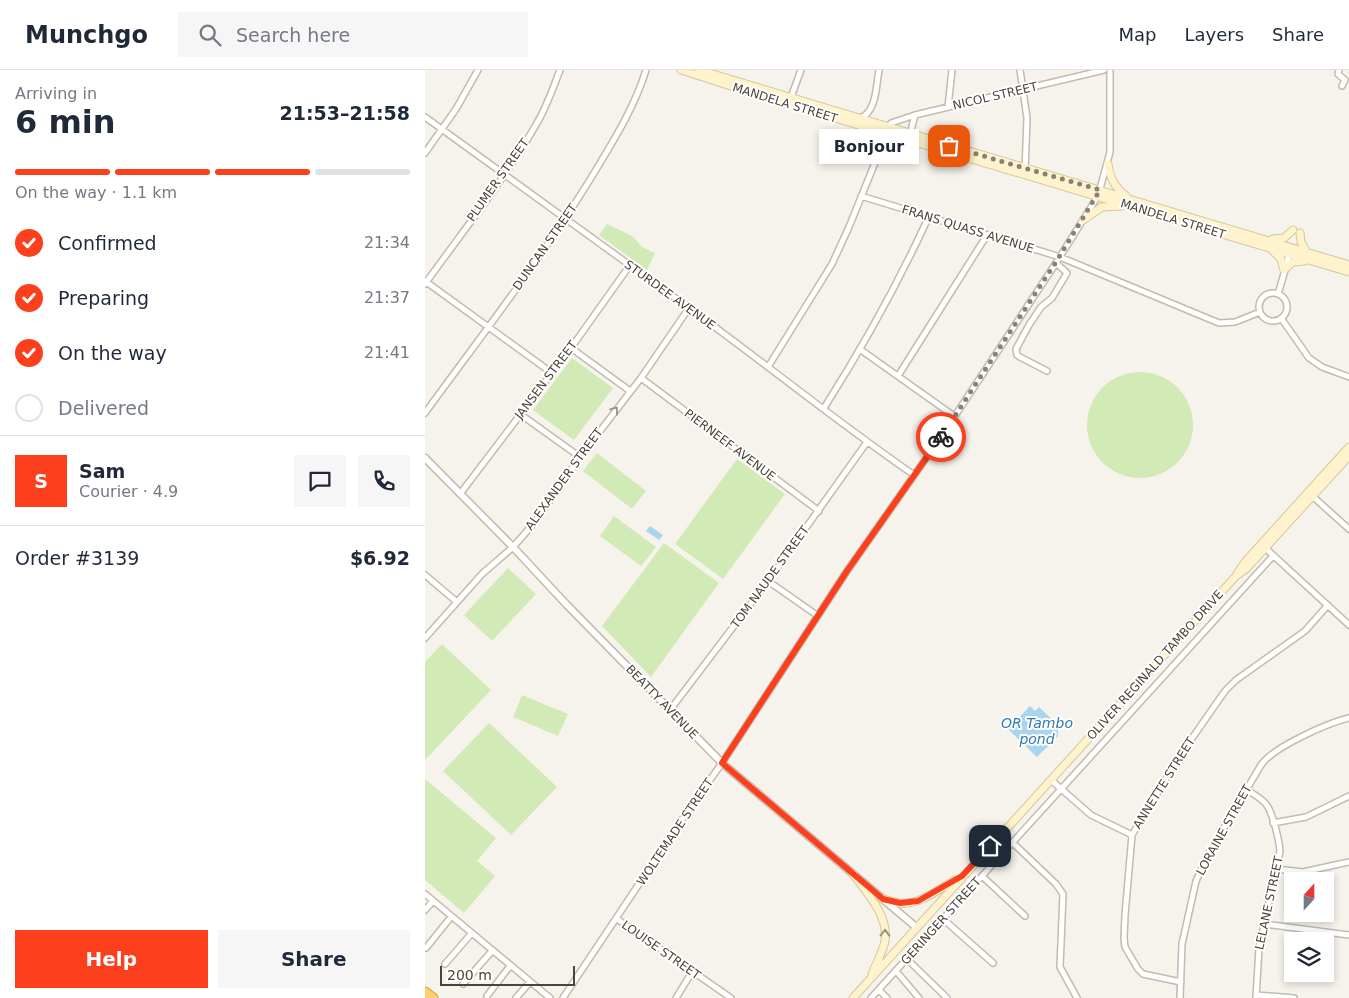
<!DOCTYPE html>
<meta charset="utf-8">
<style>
body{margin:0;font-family:"DejaVu Sans",sans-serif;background:#f6f6f7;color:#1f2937;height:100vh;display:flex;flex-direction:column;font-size:19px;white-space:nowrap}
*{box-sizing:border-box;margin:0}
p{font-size:16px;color:#747a83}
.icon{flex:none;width:28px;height:28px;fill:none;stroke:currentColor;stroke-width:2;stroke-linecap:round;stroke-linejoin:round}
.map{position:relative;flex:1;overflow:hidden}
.sheet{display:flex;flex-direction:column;background:#fff;width:425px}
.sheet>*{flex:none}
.needle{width:32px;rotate:21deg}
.fabs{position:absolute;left:859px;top:802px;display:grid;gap:10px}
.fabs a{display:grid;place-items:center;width:50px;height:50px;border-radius:0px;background:#fff;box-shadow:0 2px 8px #0003;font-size:25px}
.scale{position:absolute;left:15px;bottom:12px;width:135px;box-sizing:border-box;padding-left:5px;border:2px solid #4b4439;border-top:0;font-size:14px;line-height:18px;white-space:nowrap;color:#4b4439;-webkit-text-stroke:4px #fff;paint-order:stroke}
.pin{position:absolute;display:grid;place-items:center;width:42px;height:42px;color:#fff;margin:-21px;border-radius:10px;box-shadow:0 2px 8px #0006}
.courier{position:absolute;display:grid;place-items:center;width:50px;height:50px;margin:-25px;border:4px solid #fc3f1d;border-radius:50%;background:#fff;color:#222;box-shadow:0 1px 6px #0007}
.bubble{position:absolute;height:35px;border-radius:0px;background:#fff;box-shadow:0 2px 8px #0003;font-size:16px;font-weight:600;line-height:35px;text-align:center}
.headline em{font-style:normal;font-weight:600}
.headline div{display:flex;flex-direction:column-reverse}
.headline{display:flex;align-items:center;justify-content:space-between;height:85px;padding:0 15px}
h1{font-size:32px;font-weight:600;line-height:38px}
.bar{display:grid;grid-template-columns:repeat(4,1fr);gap:8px 5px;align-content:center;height:60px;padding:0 15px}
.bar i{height:6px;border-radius:4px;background:#e0e1e3}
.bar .on{background:#fc3f1d}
.bar p{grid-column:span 4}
.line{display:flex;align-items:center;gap:12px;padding:0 15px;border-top:1px solid #e0e1e3}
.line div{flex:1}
.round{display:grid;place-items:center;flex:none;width:52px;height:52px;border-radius:0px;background:#f6f6f7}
ol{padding:0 15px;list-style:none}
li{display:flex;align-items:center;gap:15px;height:55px}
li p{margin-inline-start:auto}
li .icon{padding:5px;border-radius:50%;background:#fc3f1d;color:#fff;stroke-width:4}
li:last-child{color:#747a83}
li i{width:28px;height:28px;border:2px solid #e0e1e3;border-radius:50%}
.button{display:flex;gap:10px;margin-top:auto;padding:10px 15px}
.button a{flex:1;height:58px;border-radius:0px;background:#fc3f1d;color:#fff;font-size:20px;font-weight:600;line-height:58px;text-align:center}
.button a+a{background:#f6f6f7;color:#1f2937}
header{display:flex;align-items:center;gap:30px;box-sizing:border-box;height:70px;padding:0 25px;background:#fff;border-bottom:1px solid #e0e1e3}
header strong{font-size:24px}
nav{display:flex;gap:28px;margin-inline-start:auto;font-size:18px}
.search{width:350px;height:45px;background:#f6f6f7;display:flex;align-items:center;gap:12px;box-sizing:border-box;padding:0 18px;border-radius:0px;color:#747a83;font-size:19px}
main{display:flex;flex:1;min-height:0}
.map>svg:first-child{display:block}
.green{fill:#d2eab5}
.water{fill:#a9d4f2}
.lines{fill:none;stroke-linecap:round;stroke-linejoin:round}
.minor-casing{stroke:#c2bbae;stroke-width:8}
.tertiary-casing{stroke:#c2bbae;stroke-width:9}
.secondary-casing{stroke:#d6c79b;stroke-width:9}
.motorway-casing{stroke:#e0a43c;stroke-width:11}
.minor{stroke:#fff;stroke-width:5}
.tertiary{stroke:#fff;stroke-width:6}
.secondary{stroke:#fff3cd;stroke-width:7}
.motorway{stroke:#ffcf6e;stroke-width:9}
.oneway{stroke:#9c9892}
.oneway2{stroke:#9c937c}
.done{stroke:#878178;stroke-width:5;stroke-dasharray:0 9}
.route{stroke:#fc3f1d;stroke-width:6}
.labels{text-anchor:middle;stroke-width:4;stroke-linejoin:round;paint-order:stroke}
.street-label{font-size:12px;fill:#4b4439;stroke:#fff}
.water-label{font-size:14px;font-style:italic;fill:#2e7ab2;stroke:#fff}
</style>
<header>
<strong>Munchgo</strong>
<div class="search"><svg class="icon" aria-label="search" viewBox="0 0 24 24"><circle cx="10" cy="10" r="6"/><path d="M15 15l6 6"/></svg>Search here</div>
<nav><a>Map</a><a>Layers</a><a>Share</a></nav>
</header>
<main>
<section class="sheet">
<div class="headline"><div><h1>6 min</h1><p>Arriving in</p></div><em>21:53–21:58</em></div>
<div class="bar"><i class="on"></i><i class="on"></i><i class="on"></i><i></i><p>On the way · 1.1 km</p></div>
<ol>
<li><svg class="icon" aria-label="check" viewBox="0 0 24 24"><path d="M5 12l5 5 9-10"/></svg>Confirmed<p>21:34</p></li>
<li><svg class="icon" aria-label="check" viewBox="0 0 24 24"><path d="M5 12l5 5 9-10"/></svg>Preparing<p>21:37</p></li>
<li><svg class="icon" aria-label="check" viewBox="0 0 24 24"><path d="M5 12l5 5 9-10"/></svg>On the way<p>21:41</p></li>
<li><i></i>Delivered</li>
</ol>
<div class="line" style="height:90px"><b class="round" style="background:#fc3f1d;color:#fff">S</b><div><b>Sam</b><p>Courier · 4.9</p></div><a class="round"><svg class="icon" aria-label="chat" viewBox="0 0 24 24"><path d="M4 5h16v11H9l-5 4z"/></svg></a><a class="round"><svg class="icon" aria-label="phone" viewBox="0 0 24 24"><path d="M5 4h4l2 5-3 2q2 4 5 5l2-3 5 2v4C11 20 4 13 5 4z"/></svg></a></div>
<div class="line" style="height:65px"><div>Order #3139</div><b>$6.92</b></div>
<div class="button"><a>Help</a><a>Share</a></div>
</section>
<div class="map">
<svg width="924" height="928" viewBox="0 0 924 928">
<rect width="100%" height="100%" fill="#f6f3ec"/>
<!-- green -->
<path class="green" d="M182 154 207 166 217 177 230 183 222 200 174 165Z
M147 288 188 318 149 370 108 340Z
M662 355a53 53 0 1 1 106 0a53 53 0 1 1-106 0Z
M172 383 221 421 207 439 158 401Z
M312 389 360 424 298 509 250 474Z
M189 446 231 477 216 496 175 466Z
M239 473 294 513 226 607 177 556Z
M83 498 111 524 67 571 39 545Z
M17 574 66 620 0 690V592Z
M97 625 143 644 133 666 88 647Z
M64 653 132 717 86 765 18 701Z
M0 709 71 768 52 791 70 806 39 843 0 810Z"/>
<!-- water -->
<path class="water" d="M225 456 238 465 234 470 221 461Z
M605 636 610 641 614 637 633 655V666L612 687 583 659Z"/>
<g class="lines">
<defs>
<path id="minor" d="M595 0 602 48 600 101
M914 0 913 4 920 10 917 16
M365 30 376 0
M523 37 527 0
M0 47C88 111 176 174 264 238 340 293 412 352 489 405
M435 48C452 42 451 15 454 0
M485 64 490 45
M0 83 31 39 53 0
M436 126 635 187 794 253 810 252 835 242
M0 211 127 303
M0 214C38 161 80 109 112 53 122 36 128 18 135 0
M834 237a14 14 0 1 1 28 0a14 14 0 1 1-28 0Z
M853 224 863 190V181
M856 248 884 288 897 297 924 307
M146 278 205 321
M436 280 529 346
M343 297 407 194 424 157 466 53 490 45 679 0
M622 301 595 287 592 285 591 279 604 255 616 237 627 228 642 203 631 193
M473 306 562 165
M216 308 394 441
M399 338C439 275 473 214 504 146
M0 343C57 265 116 189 166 108 187 73 209 39 221 0
M95 344 155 387
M35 424 146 278 205 195
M885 424 924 459
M838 476 924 555
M0 505 32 532
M343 511 393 546
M0 568 57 504 88 477 110 452 155 387 216 308 264 238
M245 640 343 511 442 372
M626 710 666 745 707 765
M821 719C828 724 836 728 841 734 848 743 854 770 855 781L834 878 831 928
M848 753 881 747 924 726
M588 773 631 814 638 824 635 897 652 928
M851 799 878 802 924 792
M557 806 600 846
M0 824 125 928
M0 840 8 831
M192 849 306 928
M518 849 568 893
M839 854 924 865
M1 878 26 847
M482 889 522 928
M20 894 46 864
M471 901 494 928
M756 912 718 904 713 899 700 877 699 868 700 845 707 765 754 687 800 621 811 610 880 561 903 535
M38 914 67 881
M454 920 462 928
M831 925 869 928
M62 926 85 896
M91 928 105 912
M138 928 256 751 297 693 422 501 516 367 631 193 673 126 685 82V0
M251 928 267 902
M446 928 848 486
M755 928 757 874 771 811 783 785 836 695C848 677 903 653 924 648"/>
<path id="tertiary" d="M0 388 88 477 141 534 297 693 491 857"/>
<path id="secondary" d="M256 0 337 26 924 202
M274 0 924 195
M683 94C685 109 690 117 701 126
M658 150 677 137 697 136
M875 163 876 172 881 181
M848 169 859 168 868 160
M847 180 856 189 859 200
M859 200 868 192 880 191
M812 504 820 492 924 377
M428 804C442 823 464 846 460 871 458 881 451 894 447 904
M458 829C464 830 469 832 474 833 494 836 514 819 530 810
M428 928 811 506 821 499 924 386"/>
<path id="motorway" d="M0 922 8 928"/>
</defs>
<!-- minor casing -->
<use href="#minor" class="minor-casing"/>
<!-- tertiary casing -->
<use href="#tertiary" class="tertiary-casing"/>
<!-- secondary casing -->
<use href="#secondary" class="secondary-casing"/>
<!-- motorway casing -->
<use href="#motorway" class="motorway-casing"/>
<!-- minor -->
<use href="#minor" class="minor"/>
<!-- tertiary -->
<use href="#tertiary" class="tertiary"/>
<!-- secondary -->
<use href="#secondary" class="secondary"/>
<!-- motorway -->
<use href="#motorway" class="motorway"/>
</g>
<!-- one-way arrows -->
<defs><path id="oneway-chevron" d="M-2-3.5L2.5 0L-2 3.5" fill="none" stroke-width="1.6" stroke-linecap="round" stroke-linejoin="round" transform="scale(1.25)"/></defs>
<use class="oneway" href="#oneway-chevron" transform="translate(190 340) rotate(-53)"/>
<use class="oneway2" href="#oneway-chevron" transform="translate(460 863) rotate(-89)"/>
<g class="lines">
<!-- done -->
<path class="done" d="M516 367 631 192 675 120 524 76"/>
<!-- route -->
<path class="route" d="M516 367 422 501 297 693 458 829 475 833 493 831 537 806 565 776"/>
</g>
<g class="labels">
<!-- street labels -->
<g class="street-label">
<text transform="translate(570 26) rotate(-13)" y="4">NICOL STREET</text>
<text transform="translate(360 33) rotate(17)" y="4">MANDELA STREET</text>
<text transform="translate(73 110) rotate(-55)" y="4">PLUMER STREET</text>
<text transform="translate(748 149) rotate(17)" y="4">MANDELA STREET</text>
<text transform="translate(543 159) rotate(17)" y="4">FRANS QUASS AVENUE</text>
<text transform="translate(120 177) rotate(-55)" y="4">DUNCAN STREET</text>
<text transform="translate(245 225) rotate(36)" y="4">STURDEE AVENUE</text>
<text transform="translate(121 310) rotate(-53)" y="4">JANSEN STREET</text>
<text transform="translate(305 375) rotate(37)" y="4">PIERNEEF AVENUE</text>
<text transform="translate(139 409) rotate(-54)" y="4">ALEXANDER STREET</text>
<text transform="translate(345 507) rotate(-54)" y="4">TOM NAUDE STREET</text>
<text transform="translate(730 595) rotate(-48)" y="4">OLIVER REGINALD TAMBO DRIVE</text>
<text transform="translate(237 632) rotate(46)" y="4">BEATTY AVENUE</text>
<text transform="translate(739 713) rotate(-58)" y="4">ANNETTE STREET</text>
<text transform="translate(799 760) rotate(-61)" y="4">LORAINE STREET</text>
<text transform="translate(250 762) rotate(-56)" y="4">WOLTEMADE STREET</text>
<text transform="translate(844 833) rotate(-78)" y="4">LELANE STREET</text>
<text transform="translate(516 851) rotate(-48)" y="4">GERINGER STREET</text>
<text transform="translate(236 880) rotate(35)" y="4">LOUISE STREET</text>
</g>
<!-- water labels -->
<g class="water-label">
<text x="612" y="658">OR Tambo<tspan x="612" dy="16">pond</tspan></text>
</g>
</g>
</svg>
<div class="fabs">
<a><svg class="needle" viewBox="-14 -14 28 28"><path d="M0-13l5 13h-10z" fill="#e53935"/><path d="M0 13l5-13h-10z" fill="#747a83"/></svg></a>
<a><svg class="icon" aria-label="layers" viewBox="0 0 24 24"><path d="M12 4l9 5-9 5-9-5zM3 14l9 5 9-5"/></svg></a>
</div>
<div class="scale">200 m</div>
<div class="pin" style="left:524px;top:76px;background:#ea580c"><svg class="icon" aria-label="bag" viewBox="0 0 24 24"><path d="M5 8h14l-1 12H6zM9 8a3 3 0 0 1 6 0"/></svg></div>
<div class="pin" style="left:565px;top:776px;background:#1f2937"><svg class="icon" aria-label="home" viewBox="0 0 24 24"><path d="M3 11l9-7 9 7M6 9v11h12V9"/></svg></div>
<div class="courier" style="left:516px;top:367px"><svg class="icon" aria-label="bike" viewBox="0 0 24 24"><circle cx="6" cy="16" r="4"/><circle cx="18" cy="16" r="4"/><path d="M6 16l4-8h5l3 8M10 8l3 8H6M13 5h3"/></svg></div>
<div class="bubble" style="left:394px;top:59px;width:100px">Bonjour</div>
</div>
</main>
